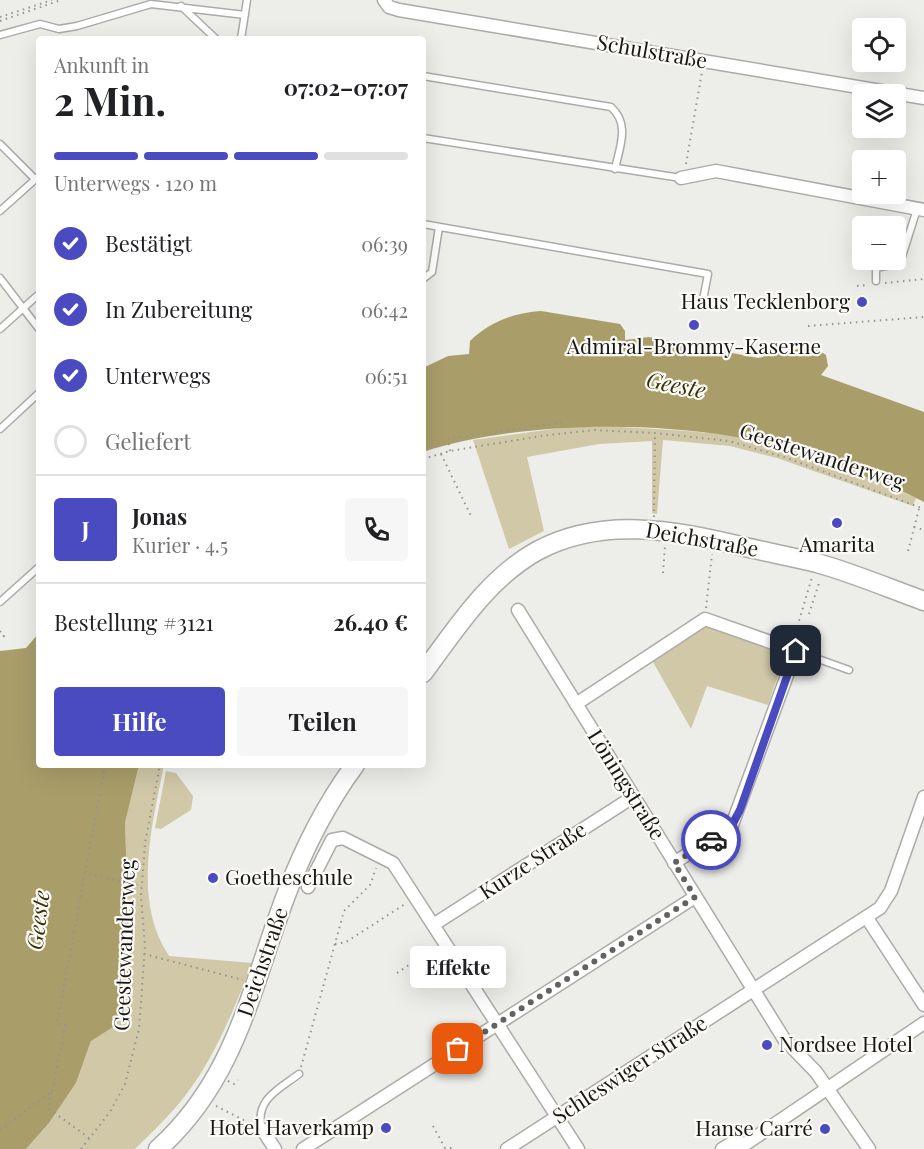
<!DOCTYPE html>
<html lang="de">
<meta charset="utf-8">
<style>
body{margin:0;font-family:"Playfair Display",serif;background:#f6f6f6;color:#202124;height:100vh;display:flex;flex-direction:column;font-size:22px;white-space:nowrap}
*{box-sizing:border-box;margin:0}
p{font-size:20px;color:#757577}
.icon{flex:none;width:33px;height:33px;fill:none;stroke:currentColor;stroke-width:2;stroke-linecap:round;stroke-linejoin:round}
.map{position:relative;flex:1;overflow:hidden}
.details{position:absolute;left:36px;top:36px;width:390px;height:732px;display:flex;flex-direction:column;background:#fff;border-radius:6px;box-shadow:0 6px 24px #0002}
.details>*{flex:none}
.fabs{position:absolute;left:852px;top:18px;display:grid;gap:12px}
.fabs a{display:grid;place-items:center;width:54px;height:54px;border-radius:6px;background:#fff;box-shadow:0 6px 24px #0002;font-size:30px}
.pin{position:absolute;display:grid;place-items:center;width:51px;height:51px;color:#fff;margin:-26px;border-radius:12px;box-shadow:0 3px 9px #0006}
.courier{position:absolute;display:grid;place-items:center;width:60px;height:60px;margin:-30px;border:4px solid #4b4bc1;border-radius:50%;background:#fff;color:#222;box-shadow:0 2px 8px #0007}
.bubble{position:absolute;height:42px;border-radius:6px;background:#fff;box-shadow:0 6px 24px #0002;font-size:20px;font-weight:700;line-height:42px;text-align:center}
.summary em{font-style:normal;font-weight:700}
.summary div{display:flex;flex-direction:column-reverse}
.summary{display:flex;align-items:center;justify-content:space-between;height:102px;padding:0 18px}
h1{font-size:39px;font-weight:700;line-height:45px}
.bar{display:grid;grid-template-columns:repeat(4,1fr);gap:9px 6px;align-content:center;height:72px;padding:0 18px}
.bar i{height:8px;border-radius:4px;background:#e0e0e0}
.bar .current{background:#4b4bc1}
.bar p{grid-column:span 4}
.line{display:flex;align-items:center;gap:15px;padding:0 18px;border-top:2px solid #e0e0e0}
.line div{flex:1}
.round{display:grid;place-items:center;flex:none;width:63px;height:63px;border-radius:6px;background:#f6f6f6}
ol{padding:0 18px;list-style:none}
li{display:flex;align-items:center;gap:18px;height:66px}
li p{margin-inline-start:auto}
li .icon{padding:6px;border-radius:50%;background:#4b4bc1;color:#fff;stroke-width:4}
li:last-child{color:#757577}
li i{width:33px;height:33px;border:3px solid #e0e0e0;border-radius:50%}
.cta{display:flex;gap:12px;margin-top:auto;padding:12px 18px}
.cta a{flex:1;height:69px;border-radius:6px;background:#4b4bc1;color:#fff;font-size:24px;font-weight:700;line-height:69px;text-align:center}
.cta a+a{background:#f6f6f6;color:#202124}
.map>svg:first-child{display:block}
.green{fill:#d0c8a7}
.water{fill:#a99e6a}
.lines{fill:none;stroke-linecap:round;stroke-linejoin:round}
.lane-casing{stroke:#acaba8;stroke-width:9}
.street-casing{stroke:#acaba8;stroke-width:15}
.secondary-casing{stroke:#acaba8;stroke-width:21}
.path{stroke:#939390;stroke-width:2;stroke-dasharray:1.5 4.5;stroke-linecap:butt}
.lane{stroke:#fff;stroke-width:6}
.street{stroke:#fff;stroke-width:12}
.secondary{stroke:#fff;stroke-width:18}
.done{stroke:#626260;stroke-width:6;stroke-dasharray:0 10.8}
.route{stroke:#4b4bc1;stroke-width:8}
.poi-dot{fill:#4b4bc1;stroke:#fbfaf7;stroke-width:2}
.labels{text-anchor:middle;stroke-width:4.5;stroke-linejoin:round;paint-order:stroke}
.street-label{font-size:21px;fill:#171716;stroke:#fbfaf7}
.poi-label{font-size:21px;fill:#171716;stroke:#fbfaf7;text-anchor:end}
.water-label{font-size:22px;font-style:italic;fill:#393104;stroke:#fbfaf7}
</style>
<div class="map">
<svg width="924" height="1149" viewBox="0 0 924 1149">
<rect width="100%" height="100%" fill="#edede9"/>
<!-- green -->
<path class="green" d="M605 426C646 429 688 430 729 435 793 444 857 473 916 498L913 506 777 458 730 446 663 440 657 514 652 513V441L599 444 527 457 544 531 509 549 473 440 567 427Z
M706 626 785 655 768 705 707 686 691 729 653 662Z
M139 765H164C152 825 132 901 169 956L252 963C233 1012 212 1065 177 1106 164 1121 149 1135 135 1149H26L49 1123 76 1083 91 1041 130 964 125 823Z
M166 771 176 773 193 796 191 810 161 829 155 828Z"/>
<!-- water -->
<path class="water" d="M541 311 620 324 625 331V340L649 337 758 358 812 346 826 355 828 366 821 375 924 412V502C902 490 876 481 853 472 813 458 772 442 730 436 638 421 512 423 423 452V368L448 356 469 354 470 341C490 322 513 313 541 311Z
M39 633V765H139L125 823 130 964 116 1025 91 1041 76 1083 49 1123 26 1149H0V651L26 648Z"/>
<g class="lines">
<defs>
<path id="lane" d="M181 6 216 39
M0 35 40 24 59 29 77 26 151 4 245 15
M241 39 247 0
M423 76 611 107C630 124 620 146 615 169
M423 138 681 178
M0 144 35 179
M0 211 39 176
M423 224 708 274 703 300
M0 278 39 329
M423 279 432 272 439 227
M876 281V268L900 263 917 209
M0 329 39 294
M0 429 39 393
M0 602 39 567
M796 651 849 670
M262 1129C254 1100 279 1089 299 1074"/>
<path id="street" d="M384 0 389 7 399 10 924 98
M681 178 716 171 924 210
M518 610 784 1039 816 1072 869 1149
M576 704 705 619 796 651 732 825 674 863
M308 887 332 840 343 838 393 863 578 1149
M867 918 924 1005
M433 925 633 797
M262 1129 275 1149
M303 1149 695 897
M507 1149 880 908 891 891 924 797
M722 1149 730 1144 747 1143 924 1023"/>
<path id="secondary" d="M423 673C456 629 487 579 537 551 602 516 673 530 741 546 766 552 792 557 817 563 853 573 888 588 924 601
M158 1149C238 1077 251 985 288 890 305 846 327 803 355 765"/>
</defs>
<!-- lane casing -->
<use href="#lane" class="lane-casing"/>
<!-- street casing -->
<use href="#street" class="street-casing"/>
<!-- secondary casing -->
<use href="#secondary" class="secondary-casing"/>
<!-- path -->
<path class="path" d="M0 17 52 0
M0 21 61 0
M686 164 702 72
M885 283 924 279
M857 286 867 285
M808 326 924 317
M450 451 448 439 564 422
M441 454 472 518
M423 459 450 451 541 436 594 430 655 433 729 441 787 458 924 509
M654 517 655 433
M914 527 924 530
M908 551 920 505
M663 573 665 546
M706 608 712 554
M809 614 820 580
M0 631 4 636 0 637
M794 638 812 577
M105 765 85 873 142 886
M335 944 346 942 405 904
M144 954 243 980
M397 973 434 948
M66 1025 57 1024 85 873
M301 1067 344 911 370 885 376 868
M228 1081 234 1084 238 1080
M52 1091 67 1020
M216 1106 251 1124
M433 1126 445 1148H452
M0 1130 52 1091 48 1108 89 1138
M81 1149 110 1112 125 1084 139 1029 145 946 141 897 145 843 160 765"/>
<!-- lane -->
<use href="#lane" class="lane"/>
<!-- street -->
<use href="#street" class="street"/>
<!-- secondary -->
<use href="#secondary" class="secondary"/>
</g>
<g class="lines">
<!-- done -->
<path class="done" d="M458 1049 695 897 674 863 711 840"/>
<!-- route -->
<path class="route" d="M711 840 732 825 740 810 796 651"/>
</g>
<!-- markers -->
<g class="poi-dot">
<circle cx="862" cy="302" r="6"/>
<circle cx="694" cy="325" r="6"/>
<circle cx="837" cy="523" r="6"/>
<circle cx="213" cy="878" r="6"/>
<circle cx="767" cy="1045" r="6"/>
<circle cx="386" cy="1128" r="6"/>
<circle cx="825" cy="1129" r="6"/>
</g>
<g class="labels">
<!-- street labels -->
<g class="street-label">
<text transform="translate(652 52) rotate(10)" y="7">Schulstraße</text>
<text transform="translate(822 457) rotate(18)" y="7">Geestewanderweg</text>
<text transform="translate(702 540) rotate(10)" y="7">Deichstraße</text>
<text transform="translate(626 785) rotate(58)" y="7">Löningstraße</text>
<text transform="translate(533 861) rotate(-33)" y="7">Kurze Straße</text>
<text transform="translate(125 945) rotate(-88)" y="7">Geestewanderweg</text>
<text transform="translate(263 962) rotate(-71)" y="7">Deichstraße</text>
<text transform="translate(630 1070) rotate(-33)" y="7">Schleswiger Straße</text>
</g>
<!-- poi labels -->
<g class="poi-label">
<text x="850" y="309">Haus Tecklenborg</text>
<text x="694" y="354" text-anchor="middle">Admiral-Brommy-Kaserne</text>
<text x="837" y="552" text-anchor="middle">Amarita</text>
<text x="225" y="885" text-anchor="start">Goetheschule</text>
<text x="779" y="1052" text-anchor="start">Nordsee Hotel</text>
<text x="374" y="1135">Hotel Haverkamp</text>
<text x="813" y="1136">Hanse Carré</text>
</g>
<!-- water labels -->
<g class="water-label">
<text transform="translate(676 385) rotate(11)" y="8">Geeste</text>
<text transform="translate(38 920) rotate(-83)" y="8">Geeste</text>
</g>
</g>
</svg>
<div class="fabs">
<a><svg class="icon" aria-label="locate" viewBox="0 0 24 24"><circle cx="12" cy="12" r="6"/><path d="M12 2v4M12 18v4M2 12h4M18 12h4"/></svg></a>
<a><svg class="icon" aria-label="layers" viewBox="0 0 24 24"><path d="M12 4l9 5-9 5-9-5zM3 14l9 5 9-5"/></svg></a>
<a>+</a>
<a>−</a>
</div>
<div class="pin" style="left:458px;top:1049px;background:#ea580c"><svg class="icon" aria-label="bag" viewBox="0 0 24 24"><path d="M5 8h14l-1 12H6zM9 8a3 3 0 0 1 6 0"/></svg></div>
<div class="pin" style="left:796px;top:651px;background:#1f2937"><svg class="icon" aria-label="home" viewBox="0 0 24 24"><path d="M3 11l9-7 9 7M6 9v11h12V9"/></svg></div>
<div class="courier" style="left:711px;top:840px"><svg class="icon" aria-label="car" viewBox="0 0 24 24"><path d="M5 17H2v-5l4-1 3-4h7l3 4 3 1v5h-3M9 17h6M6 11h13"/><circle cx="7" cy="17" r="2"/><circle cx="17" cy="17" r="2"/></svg></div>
<div class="bubble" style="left:410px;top:946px;width:96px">Effekte</div>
<section class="details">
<div class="summary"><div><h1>2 Min.</h1><p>Ankunft in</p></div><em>07:02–07:07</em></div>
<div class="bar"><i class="current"></i><i class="current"></i><i class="current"></i><i></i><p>Unterwegs · 120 m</p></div>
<ol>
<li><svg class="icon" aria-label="check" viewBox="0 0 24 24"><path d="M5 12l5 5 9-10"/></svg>Bestätigt<p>06:39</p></li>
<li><svg class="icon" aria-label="check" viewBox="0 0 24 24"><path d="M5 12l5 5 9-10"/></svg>In Zubereitung<p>06:42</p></li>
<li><svg class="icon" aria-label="check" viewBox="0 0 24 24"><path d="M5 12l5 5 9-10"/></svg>Unterwegs<p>06:51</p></li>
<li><i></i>Geliefert</li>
</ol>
<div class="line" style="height:108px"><b class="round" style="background:#4b4bc1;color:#fff">J</b><div><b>Jonas</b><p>Kurier · 4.5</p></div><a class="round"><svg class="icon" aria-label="phone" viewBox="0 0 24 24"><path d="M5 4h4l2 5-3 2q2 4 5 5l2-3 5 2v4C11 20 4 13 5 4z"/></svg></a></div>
<div class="line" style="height:78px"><div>Bestellung #3121</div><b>26.40 €</b></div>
<div class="cta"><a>Hilfe</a><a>Teilen</a></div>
</section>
</div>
